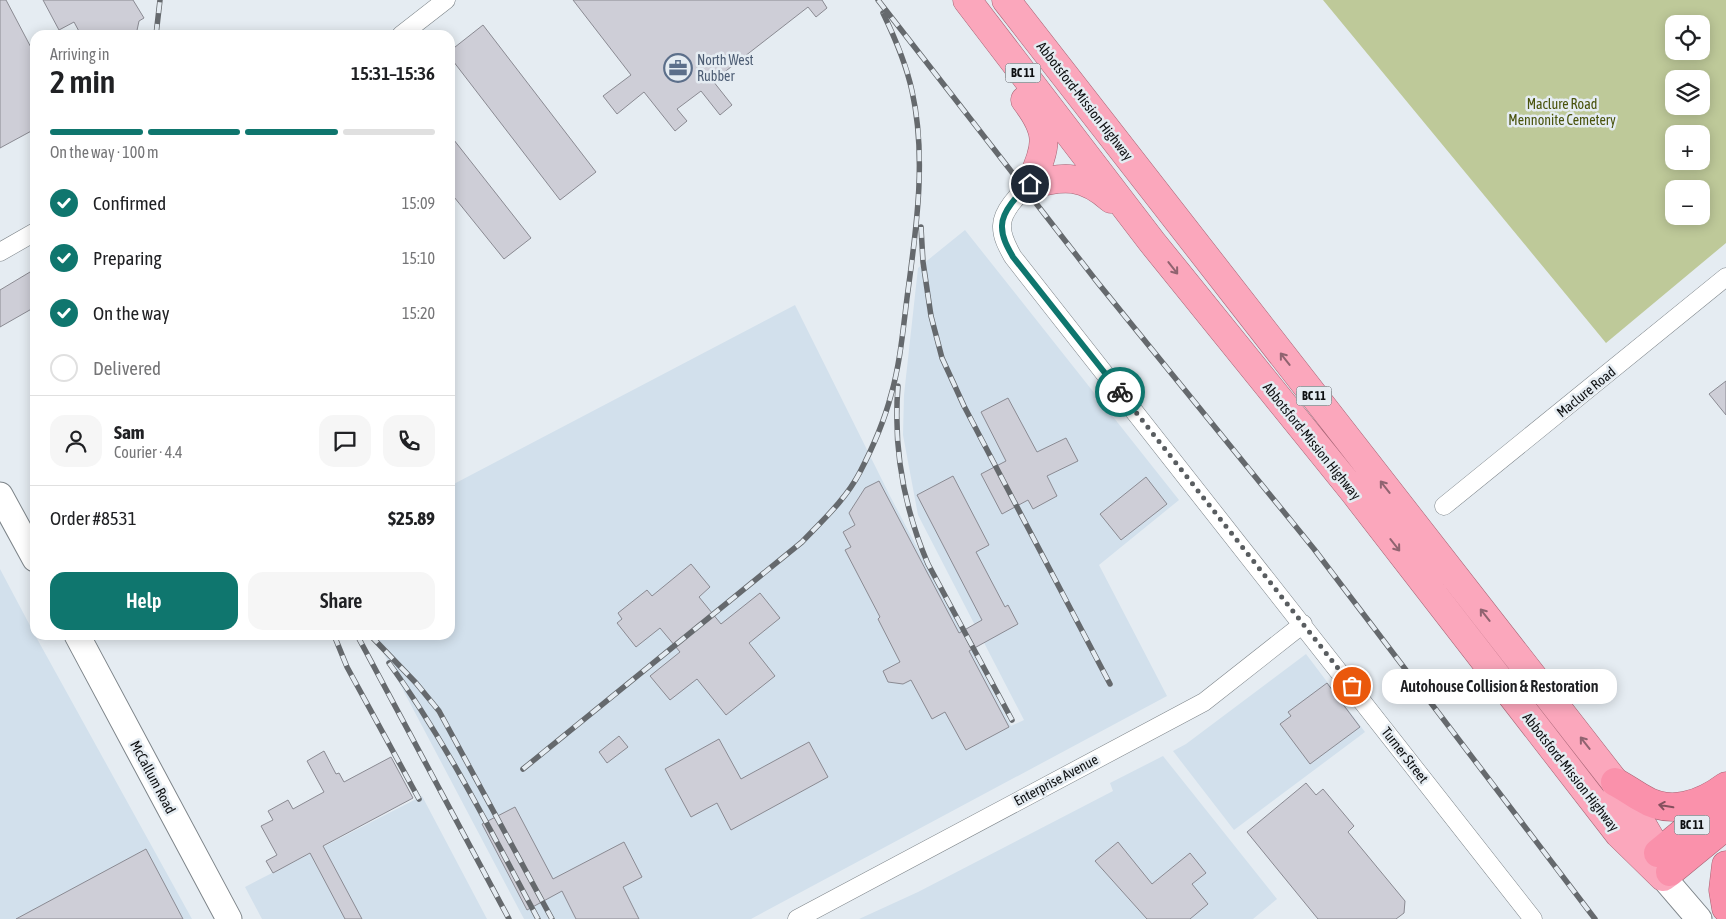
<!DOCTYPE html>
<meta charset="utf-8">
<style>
body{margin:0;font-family:"Asap Condensed",sans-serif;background:#f6f6f6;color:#202124;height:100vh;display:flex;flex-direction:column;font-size:19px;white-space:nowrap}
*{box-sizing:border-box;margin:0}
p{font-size:16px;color:#757577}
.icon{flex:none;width:28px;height:28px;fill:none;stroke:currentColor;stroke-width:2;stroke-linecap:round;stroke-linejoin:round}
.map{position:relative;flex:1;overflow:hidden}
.drawer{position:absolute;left:30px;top:30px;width:425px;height:610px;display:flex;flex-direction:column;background:#fff;border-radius:15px;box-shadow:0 2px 12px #0003}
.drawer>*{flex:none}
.tools{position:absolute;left:1665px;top:15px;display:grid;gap:10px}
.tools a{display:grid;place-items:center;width:45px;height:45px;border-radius:10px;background:#fff;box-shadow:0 2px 12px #0003;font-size:25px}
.pin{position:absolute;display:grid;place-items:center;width:42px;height:42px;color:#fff;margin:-21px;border:2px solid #fff;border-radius:50%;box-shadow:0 1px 5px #0007}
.courier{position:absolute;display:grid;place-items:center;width:50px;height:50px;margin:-25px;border:4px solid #0f766e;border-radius:50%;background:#fff;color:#222;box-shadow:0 1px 6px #0007}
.bubble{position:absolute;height:35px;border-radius:15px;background:#fff;box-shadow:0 2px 12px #0003;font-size:16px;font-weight:600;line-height:35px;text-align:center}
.headline em{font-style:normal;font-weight:600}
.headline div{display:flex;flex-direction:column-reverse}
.headline{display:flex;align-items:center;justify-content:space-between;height:85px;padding:0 20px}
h1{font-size:32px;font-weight:600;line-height:38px}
.bar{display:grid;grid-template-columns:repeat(4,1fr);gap:8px 5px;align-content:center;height:60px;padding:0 20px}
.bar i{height:6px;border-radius:4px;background:#e0e0e0}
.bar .on{background:#0f766e}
.bar p{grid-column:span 4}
.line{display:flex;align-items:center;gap:12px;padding:0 20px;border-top:1px solid #e0e0e0}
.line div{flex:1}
.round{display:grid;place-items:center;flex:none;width:52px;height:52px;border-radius:15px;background:#f6f6f6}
ol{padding:0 20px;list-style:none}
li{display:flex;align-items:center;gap:15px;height:55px}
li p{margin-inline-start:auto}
li .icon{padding:5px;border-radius:50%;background:#0f766e;color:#fff;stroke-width:4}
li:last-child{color:#757577}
li i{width:28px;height:28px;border:2px solid #e0e0e0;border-radius:50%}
.button{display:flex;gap:10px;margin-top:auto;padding:10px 20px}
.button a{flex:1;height:58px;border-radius:15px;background:#0f766e;color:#fff;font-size:20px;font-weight:600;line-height:58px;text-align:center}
.button a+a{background:#f6f6f6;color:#202124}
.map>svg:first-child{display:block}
.built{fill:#d2e0ec}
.green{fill:#bec999;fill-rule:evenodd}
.building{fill:#ceced7;stroke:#8a8a92}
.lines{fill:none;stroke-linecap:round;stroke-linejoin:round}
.minor-casing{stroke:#7d8489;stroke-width:19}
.secondary-casing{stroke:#7d8489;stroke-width:27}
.trunk-casing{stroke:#a76475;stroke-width:29}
.motorway-casing{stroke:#a76475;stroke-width:29}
.minor{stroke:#fff;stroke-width:18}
.secondary{stroke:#fff;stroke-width:25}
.trunk{stroke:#fba7bc;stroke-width:28}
.motorway{stroke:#fa91ab;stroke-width:28}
.rail-casing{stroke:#65696d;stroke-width:5.5}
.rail{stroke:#e5ecf2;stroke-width:4;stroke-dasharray:11;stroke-linecap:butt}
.oneway{stroke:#906370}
.oneway2{stroke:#84505e}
.done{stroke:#595d60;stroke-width:5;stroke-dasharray:0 9}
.route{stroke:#0f766e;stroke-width:6}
.labels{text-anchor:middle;stroke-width:5;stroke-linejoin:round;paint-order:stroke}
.shield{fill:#e5ecf2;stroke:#4e5255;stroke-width:1}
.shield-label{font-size:12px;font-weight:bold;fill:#0e1012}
.service-label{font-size:14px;fill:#4e5e75;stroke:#e5ecf2;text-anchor:start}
.street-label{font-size:14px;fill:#0e1012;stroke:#e5ecf2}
.park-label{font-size:14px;fill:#49530c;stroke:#e5ecf2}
</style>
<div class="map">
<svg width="1726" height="919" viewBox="0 0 1726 919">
<rect width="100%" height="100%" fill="#e5ecf2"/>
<!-- built -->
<path class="built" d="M965 230 1179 500 1099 565 1167 696 751 919H524L374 635H450V486L795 305 890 496 1011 726 1024 720 918 515 903 435 904 395 918 268Z
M0 569 35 635 192 919H0Z
M1306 654 1365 732 1234 830 1173 751 1186 744Z
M1163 756 1277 899 1253 919H859L918 892 1113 791 1110 783Z
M422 796 487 919H262L245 887Z"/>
<!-- green -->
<path class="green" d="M1323 0H1726V243L1606 343ZM1674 24H1701V51H1674ZM1674 79H1701V106H1674ZM1674 134H1701V161H1674ZM1674 189H1701V216H1674Z"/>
<!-- building -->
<path class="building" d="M0 0H6L35 55V129L0 148Z
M43 0H133L144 18 139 21 136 35H81L74 22 59 30Z
M573 0H822L827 8 816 17 808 7 713 81 732 105 720 115 701 91 677 109 687 121 675 131 644 92 617 114 603 96 631 75Z
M483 25 596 172 560 200 450 57V51Z
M450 135 531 238 504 259 450 192Z
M35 269V307L0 327V290Z
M1726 381V415L1709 394Z
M1008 398 1037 452 1066 438 1078 461 1047 476 1057 496 1033 509 1028 500 1002 514 981 474 1006 461 981 412Z
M953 476 989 545 976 552 1005 607 1008 605 1018 624 969 651 1009 727 966 750 945 712 932 719 911 680 903 684 888 682 883 671 900 662 878 619 880 617 845 550 851 547 843 532 855 525 849 513 865 488 879 481 959 633 982 620 917 495Z
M1146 477 1167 504 1121 540 1100 514Z
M691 564 710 587 699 597 721 624 760 593 780 618 749 643 775 676 726 715 697 679 670 700 650 676 680 652 660 628 636 647 617 623 622 619 618 613 647 590 652 596Z
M1327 683 1360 727 1310 764 1280 724 1291 716 1288 712Z
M619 736 628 747 607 763 599 752Z
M719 739 741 779 809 742 828 777 731 830 717 803 691 817 665 769Z
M324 751 336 774 339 773 344 782 391 757 413 798 323 846 362 919H345L310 853 273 873 266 861 277 855 261 826 273 820 268 811 288 800 293 809 324 792 307 761Z
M1306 783 1316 795 1323 789 1354 826 1348 832 1405 901 1404 913 1396 919H1318L1247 832Z
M515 807 553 879 624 842 642 877 623 887 639 919H576L562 891 527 910 482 824Z
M1118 842 1152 884 1190 853 1206 873 1192 884 1208 904 1190 919H1147L1095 861Z
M146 849 183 919H16Z"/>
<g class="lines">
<defs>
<path id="minor" d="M401 35 446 0
M1030 185C1019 193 1001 212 1002 227 1002 238 1008 248 1013 257L1533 919
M0 252 35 232
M1444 506 1726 277
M797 919 1204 702 1303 624"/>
<path id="secondary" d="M0 495 35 559
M77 635 229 919
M1663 877 1699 919"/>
<path id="trunk" d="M967 0 1152 242 1354 492 1619 834 1663 877 1670 872 1639 819 1621 796 1615 782 1006 0
M1025 100C1052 135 1046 146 1030 185
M1030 185C1064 175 1084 175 1111 199"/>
<path id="motorway" d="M1615 782C1625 787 1633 793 1642 798 1670 816 1702 804 1726 786
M1658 853 1721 801
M1726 865 1723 890 1726 908
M1670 872 1726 826"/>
</defs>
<!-- minor casing -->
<use href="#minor" class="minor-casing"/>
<!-- secondary casing -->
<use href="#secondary" class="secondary-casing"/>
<!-- trunk casing -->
<use href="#trunk" class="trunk-casing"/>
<!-- motorway casing -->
<use href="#motorway" class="motorway-casing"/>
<!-- minor -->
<use href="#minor" class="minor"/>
<!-- secondary -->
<use href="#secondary" class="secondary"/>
<!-- trunk -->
<use href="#trunk" class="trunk"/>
<!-- motorway -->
<use href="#motorway" class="motorway"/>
<defs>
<path id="rail" d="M878 0 1098 283 1314 549 1595 919
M156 35 160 0
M921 227 923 262 931 316 942 358 964 406 1110 684
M898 386C893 448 904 508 928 564L1012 720
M334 635 347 667 419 799
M357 635 509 919
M370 635 416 683 439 711 552 919
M389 663C447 743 491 832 538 919
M523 769 802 542C823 520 846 499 860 472 873 447 884 422 891 395 900 364 903 330 907 298 916 231 927 158 912 91 906 63 895 38 883 13"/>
</defs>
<!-- rail casing -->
<use href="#rail" class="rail-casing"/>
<!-- rail -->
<use href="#rail" class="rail"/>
</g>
<!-- one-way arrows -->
<defs><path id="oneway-shaft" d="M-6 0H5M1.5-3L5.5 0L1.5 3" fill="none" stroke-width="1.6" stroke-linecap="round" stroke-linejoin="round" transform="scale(1.25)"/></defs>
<g class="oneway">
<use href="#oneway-shaft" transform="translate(1173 268) rotate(52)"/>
<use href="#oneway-shaft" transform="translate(1285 359) rotate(-128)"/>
<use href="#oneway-shaft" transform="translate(1385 487) rotate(-128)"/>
<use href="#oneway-shaft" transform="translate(1395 545) rotate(52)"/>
<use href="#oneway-shaft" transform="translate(1485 615) rotate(-128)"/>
<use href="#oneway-shaft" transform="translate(1585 743) rotate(-128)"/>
</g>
<use class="oneway2" href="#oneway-shaft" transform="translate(1666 806) rotate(-170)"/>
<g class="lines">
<!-- done -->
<path class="done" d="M1120 392 1352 686"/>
<!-- route -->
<path class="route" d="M1030 184C1019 193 1001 212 1002 227 1002 238 1008 248 1013 257L1120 392"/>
</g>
<!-- icons -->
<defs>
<symbol id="office-ring" viewBox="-11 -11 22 22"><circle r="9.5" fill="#e5ecf2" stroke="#5c6f8a" stroke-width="1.5"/><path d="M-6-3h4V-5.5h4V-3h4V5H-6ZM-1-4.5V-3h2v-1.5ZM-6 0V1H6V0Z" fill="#5c6f8a"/></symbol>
</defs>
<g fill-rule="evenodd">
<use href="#office-ring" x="662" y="52" width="32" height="32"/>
</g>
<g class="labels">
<!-- shield labels -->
<g class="shield">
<rect x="1005.5" y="63.5" width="35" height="19" rx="4"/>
<rect x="1296.5" y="386.5" width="35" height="19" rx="4"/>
<rect x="1674.5" y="815.5" width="35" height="19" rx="4"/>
</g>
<g class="shield-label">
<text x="1023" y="77">BC 11</text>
<text x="1314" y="400">BC 11</text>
<text x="1692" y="829">BC 11</text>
</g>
<!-- service labels -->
<g class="service-label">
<text x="697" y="65">North West<tspan x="697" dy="16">Rubber</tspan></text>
</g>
<!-- street labels -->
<g class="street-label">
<text transform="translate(1085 101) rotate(52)" y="5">Abbotsford-Mission Highway</text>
<text transform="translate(1586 392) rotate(-39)" y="5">Maclure Road</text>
<text transform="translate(1312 441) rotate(51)" y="5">Abbotsford-Mission Highway</text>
<text transform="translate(1405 755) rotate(52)" y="5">Turner Street</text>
<text transform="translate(1571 772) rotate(52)" y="5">Abbotsford-Mission Highway</text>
<text transform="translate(153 777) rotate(62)" y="5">McCallum Road</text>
<text transform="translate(1056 780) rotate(-28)" y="5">Enterprise Avenue</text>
</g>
<!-- park labels -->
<g class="park-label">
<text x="1562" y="109">Maclure Road<tspan x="1562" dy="16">Mennonite Cemetery</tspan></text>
</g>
</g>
</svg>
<div class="tools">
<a><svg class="icon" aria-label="locate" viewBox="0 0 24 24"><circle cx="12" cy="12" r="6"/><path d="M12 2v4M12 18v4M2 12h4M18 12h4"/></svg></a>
<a><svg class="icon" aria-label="layers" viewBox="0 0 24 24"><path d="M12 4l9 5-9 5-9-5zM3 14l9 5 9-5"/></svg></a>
<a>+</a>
<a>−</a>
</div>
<div class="pin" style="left:1352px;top:686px;background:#ea580c"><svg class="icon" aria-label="bag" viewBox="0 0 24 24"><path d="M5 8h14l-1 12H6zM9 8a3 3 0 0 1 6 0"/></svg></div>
<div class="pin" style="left:1030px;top:184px;background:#1f2937"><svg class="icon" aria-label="home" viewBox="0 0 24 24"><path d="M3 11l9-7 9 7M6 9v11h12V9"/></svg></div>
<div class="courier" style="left:1120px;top:392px"><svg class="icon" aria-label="bike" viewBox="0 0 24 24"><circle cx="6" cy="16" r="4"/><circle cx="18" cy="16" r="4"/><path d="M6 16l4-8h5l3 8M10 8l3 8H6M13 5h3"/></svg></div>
<div class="bubble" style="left:1382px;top:669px;width:235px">Autohouse Collision &amp; Restoration</div>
<section class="drawer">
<div class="headline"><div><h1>2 min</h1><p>Arriving in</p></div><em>15:31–15:36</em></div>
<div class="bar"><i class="on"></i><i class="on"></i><i class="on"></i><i></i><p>On the way · 100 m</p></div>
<ol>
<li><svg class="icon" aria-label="check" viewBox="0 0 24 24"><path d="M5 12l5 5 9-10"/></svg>Confirmed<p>15:09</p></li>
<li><svg class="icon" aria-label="check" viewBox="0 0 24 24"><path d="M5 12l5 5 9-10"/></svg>Preparing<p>15:10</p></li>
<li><svg class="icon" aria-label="check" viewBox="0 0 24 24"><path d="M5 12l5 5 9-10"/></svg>On the way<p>15:20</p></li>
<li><i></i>Delivered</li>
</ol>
<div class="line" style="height:90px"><a class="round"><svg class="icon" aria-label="person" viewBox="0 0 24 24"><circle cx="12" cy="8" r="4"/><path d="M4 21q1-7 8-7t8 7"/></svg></a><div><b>Sam</b><p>Courier · 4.4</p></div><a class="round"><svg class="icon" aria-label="chat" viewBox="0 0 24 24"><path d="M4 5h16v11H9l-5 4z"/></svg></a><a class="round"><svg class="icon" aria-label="phone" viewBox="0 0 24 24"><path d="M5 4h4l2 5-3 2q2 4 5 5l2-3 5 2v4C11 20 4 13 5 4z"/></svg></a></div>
<div class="line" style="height:65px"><div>Order #8531</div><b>$25.89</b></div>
<div class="button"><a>Help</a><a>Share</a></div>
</section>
</div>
